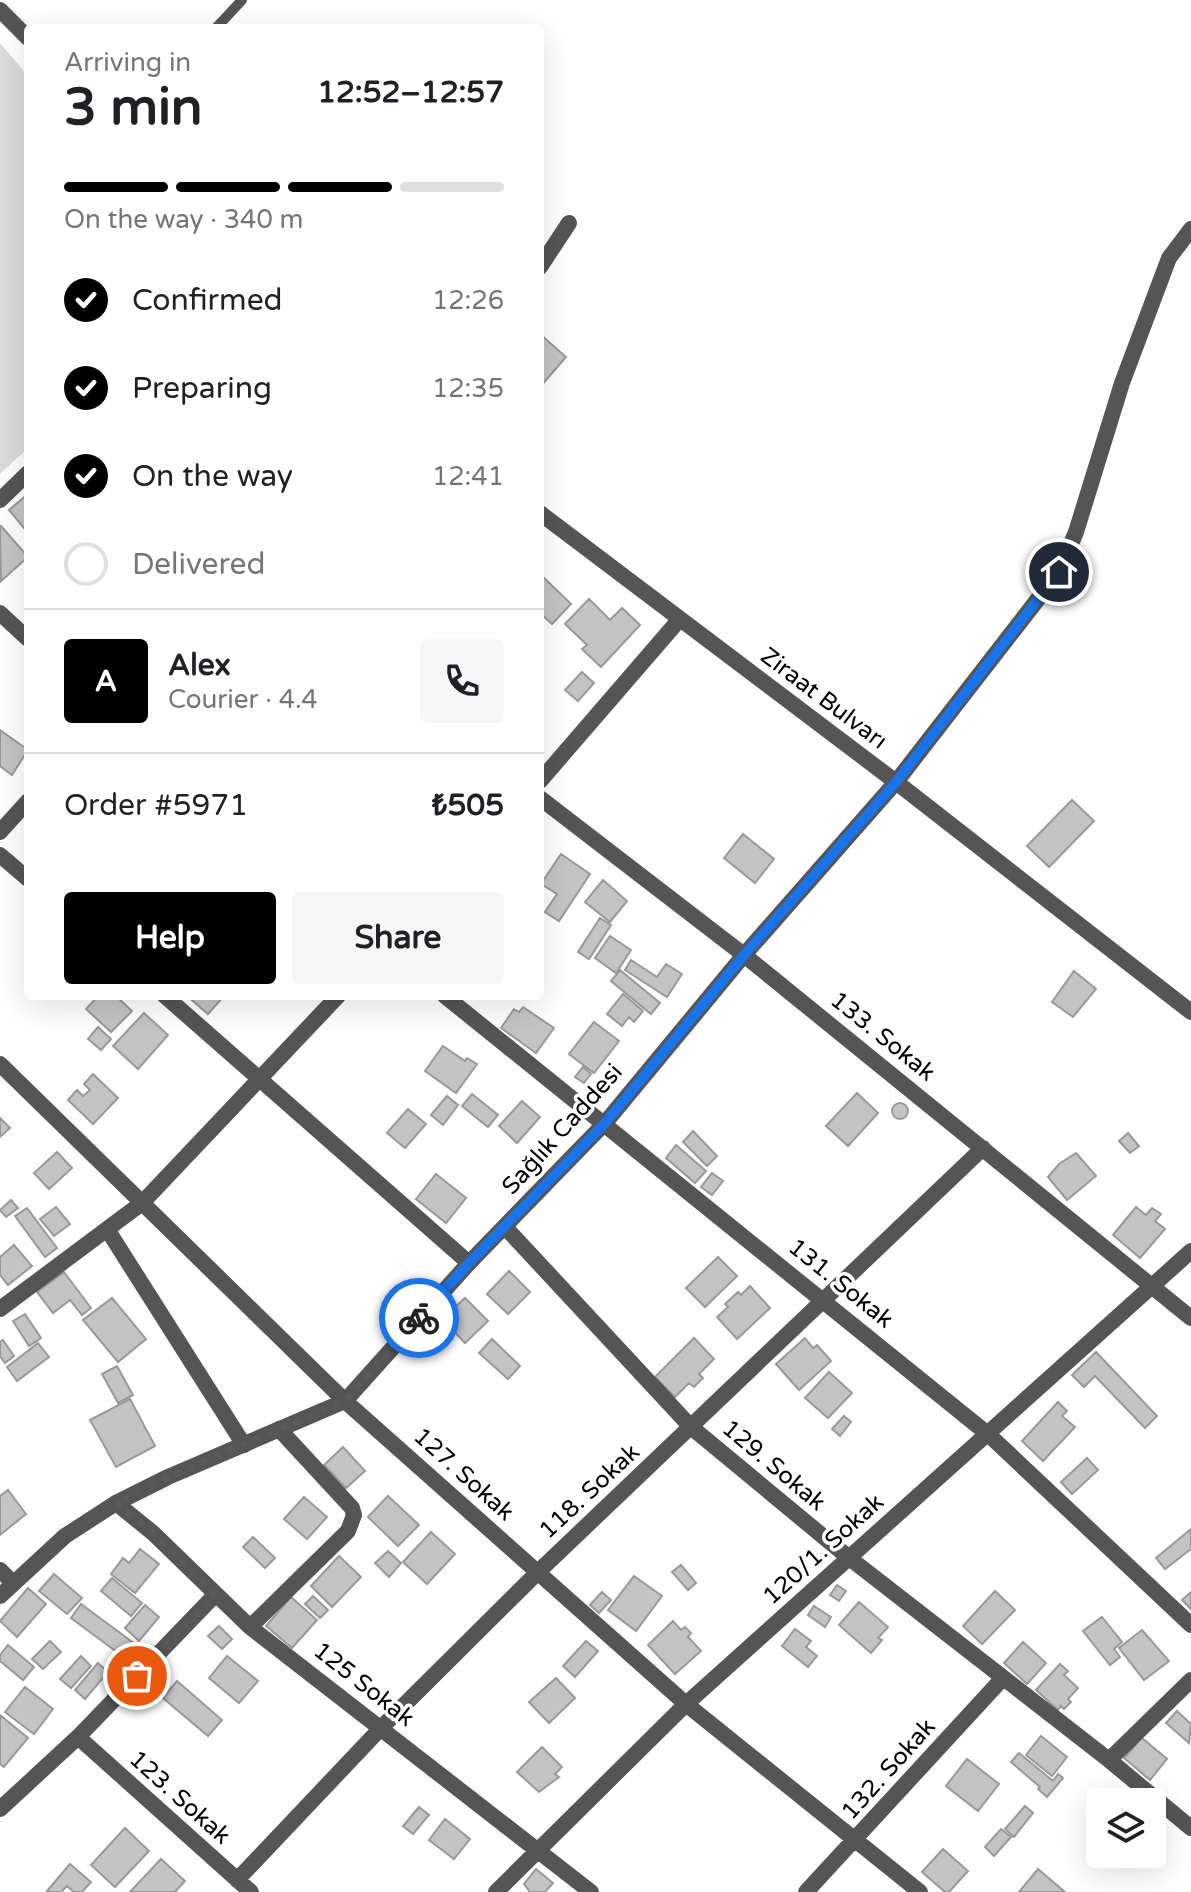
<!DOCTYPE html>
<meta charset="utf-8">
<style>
body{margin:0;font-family:"Varela Round",sans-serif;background:#f6f6f6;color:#202124;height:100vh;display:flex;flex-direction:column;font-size:30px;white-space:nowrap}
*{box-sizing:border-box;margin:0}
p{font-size:26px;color:#757577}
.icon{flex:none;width:44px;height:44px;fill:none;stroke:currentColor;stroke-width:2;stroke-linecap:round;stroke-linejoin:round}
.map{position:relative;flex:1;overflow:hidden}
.sheet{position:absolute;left:24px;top:24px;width:520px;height:976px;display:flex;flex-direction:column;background:#fff;border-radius:8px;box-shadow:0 8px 32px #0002}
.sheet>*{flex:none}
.fabs{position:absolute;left:1086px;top:1788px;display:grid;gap:16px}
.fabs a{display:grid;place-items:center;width:80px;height:80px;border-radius:8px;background:#fff;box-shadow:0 8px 32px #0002;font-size:40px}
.pin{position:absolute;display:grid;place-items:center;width:68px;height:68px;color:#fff;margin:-34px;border:4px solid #fff;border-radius:50%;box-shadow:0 2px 8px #0007}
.courier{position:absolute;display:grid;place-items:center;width:80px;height:80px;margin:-40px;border:6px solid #1a73e8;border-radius:50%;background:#fff;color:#222;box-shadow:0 2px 10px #0007}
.headline em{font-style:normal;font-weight:700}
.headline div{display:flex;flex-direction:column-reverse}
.headline{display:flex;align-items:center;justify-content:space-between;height:136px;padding:0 40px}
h1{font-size:52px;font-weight:700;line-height:60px}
.bar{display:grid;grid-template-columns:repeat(4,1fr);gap:12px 8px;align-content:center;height:96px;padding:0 40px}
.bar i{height:10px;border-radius:6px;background:#e0e0e0}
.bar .selected{background:#000}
.bar p{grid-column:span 4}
.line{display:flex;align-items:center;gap:20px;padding:0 40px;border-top:2px solid #e0e0e0}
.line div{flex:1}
.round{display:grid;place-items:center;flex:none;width:84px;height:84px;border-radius:8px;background:#f6f6f6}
ol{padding:0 40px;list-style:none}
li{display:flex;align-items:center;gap:24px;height:88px}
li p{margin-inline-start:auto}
li .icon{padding:8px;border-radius:50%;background:#000;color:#fff;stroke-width:4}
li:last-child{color:#757577}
li i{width:44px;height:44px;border:4px solid #e0e0e0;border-radius:50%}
.button{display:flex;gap:16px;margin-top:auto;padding:16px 40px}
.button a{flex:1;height:92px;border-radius:8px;background:#000;color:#fff;font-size:32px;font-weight:700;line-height:92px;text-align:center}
.button a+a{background:#f6f6f6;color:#202124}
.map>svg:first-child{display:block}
.green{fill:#dcdcdc}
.building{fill:#c4c4c4;stroke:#999;stroke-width:2}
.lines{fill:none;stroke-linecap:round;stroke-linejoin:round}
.service{stroke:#555;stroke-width:10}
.minor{stroke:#555;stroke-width:16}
.tertiary{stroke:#555;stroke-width:16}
.done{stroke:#595959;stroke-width:8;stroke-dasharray:0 14.4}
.route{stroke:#1a73e8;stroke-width:10}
.labels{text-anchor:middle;stroke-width:7;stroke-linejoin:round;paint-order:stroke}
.street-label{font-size:24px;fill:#000;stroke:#fff}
</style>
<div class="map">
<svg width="1191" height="1892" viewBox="0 0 1191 1892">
<rect width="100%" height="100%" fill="#fff"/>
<!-- green -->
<path class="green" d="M0 43 28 76V448L0 474Z"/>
<!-- building -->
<path class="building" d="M540 334 566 357 540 387Z
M28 494V533L9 510Z
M1 526 28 557 1 581 0 527Z
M540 574 571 604 552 624 540 613Z
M589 599 610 620 622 608 640 625 601 667 582 649 587 645 565 624Z
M582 672 594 683 578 701 565 690Z
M0 730 28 750 12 775 0 766Z
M1072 800 1094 821 1049 867 1027 846Z
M743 834 774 859 755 883 724 858Z
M561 854 590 874 559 921 545 912 557 894 541 884Z
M603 880 627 901 610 922 585 902Z
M600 918 611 925 589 959 578 952Z
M610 936 631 950 616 973 595 958Z
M631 960 657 977 666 964 682 974 667 997 625 970Z
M620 970 660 1003 651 1014 611 981Z
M1074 971 1096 989 1073 1017 1052 1002Z
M623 994 643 1011 634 1022 629 1017 622 1026 607 1014Z
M98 996H116L132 1011 111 1032 86 1009Z
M187 996H224L208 1014Z
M523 1007 554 1028 536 1053 501 1028 514 1009 519 1012Z
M144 1013 168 1035 138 1069 113 1046Z
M594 1022 619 1041 594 1073 569 1054Z
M98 1027 111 1039 101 1050 88 1039Z
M443 1046 465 1061 467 1058 477 1064 456 1093 425 1071Z
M583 1067 591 1074 584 1083 575 1077Z
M93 1074 118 1098 93 1124 68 1100 77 1090 83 1096 90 1090 84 1084Z
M857 1093 878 1113 848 1146 826 1126Z
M472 1094 498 1115 488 1127 462 1106Z
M447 1096 458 1105 443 1125 431 1115Z
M522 1101 540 1117 517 1143 499 1126Z
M892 1111a8 8 0 1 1 16 0a8 8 0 1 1-16 0Z
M408 1109 426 1124 405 1148 387 1133Z
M0 1118 10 1128 0 1137Z
M693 1131 717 1156 707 1166 683 1142Z
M1128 1133 1139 1146 1130 1153 1119 1141Z
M676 1145 706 1171 695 1183 666 1158Z
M57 1152 72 1168 49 1189 34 1173Z
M1076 1153 1096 1176 1067 1200 1048 1177 1059 1164Z
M712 1173 723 1181 712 1195 701 1187Z
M436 1174 466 1198 446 1223 416 1199Z
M11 1200 18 1208 6 1217 0 1210Z
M56 1207 70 1224 54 1236 40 1219Z
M1136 1207 1146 1215 1152 1208 1161 1214 1155 1221 1165 1229 1140 1258 1113 1235Z
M27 1208 57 1248 45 1257 15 1216Z
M14 1245 32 1266 8 1285 0 1275V1257Z
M718 1257 737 1276 705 1307 686 1288Z
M509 1271 530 1292 508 1314 487 1294Z
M64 1272 91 1308 82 1315 70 1300 53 1313 37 1292Z
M750 1286 770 1308 737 1339 717 1317 728 1307 725 1304 738 1292 741 1295Z
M112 1298 146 1339 118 1362 83 1320Z
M465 1298 488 1321 465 1343 442 1319Z
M25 1314 41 1338 29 1346 13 1321Z
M694 1338 714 1359 699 1374 703 1378 694 1387 689 1383 675 1397 655 1377Z
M805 1338 813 1348 817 1345 831 1361 799 1390 776 1364Z
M492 1339 520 1366 508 1379 479 1353Z
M3 1340 14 1356 5 1363 0 1356V1342Z
M38 1343 49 1357 17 1381 7 1367Z
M1096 1352 1157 1416 1145 1428 1095 1376 1084 1387 1072 1375Z
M117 1366 133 1395 118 1403 102 1374Z
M829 1372 852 1393 828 1418 805 1398Z
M130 1399 155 1446 116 1467 90 1420Z
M1058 1402 1067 1411 1062 1416 1075 1427 1043 1461 1022 1441Z
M844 1416 851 1422 840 1436 832 1429Z
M343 1447 365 1471 346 1488 324 1465Z
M1087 1458 1098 1470 1072 1494 1061 1482Z
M8 1490 26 1514 0 1535V1496Z
M388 1496 419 1525 398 1546 368 1517Z
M304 1497 327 1517 307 1539 284 1519Z
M1191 1529V1549L1165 1569 1156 1558Z
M431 1532 455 1554 427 1584 403 1562Z
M253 1537 275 1558 265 1568 243 1547Z
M140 1549 159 1564 135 1593 111 1574 123 1558 129 1563Z
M388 1551 401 1563 389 1577 375 1563Z
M339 1556 361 1577 332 1607 311 1586Z
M681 1565 696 1583 688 1590 672 1572Z
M54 1574 82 1598 67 1614 39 1591Z
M634 1576 662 1596 636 1631 608 1610Z
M112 1578 142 1603 131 1616 101 1591Z
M837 1585 846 1591 839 1601 830 1595Z
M28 1588 46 1604 17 1637 0 1621Z
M995 1591 1015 1610 982 1644 963 1626Z
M602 1592 611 1600 599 1613 590 1605Z
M1191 1592V1609L1182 1600Z
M313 1596 328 1610 320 1618 305 1604Z
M291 1597 317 1620 292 1648 266 1626Z
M859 1602 888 1627 878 1638 882 1640 871 1653 839 1625Z
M81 1604 135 1644 125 1658 71 1618Z
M145 1605 159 1617 139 1641 125 1628Z
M814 1606 831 1617 825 1627 808 1615Z
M1102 1617 1122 1642 1114 1649 1120 1657 1110 1665 1083 1631Z
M673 1621 681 1630 685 1627 691 1633 688 1637 701 1651 675 1674 648 1645Z
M219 1626 232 1639 222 1649 208 1636Z
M795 1629 811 1641 806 1647 817 1656 808 1667 782 1646Z
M1142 1630 1169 1661 1144 1680 1119 1648Z
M50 1641 61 1652 43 1669 32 1659Z
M586 1641 598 1651 575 1677 563 1666Z
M1023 1642 1046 1663 1027 1684 1004 1663Z
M8 1645 34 1667 23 1680 0 1661V1655Z
M81 1656 91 1666 71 1688 60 1679Z
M227 1656 258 1681 239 1703 209 1678Z
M98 1663 108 1672 85 1699 75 1690Z
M1060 1664 1068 1671 1064 1675 1078 1688 1068 1699 1071 1702 1064 1709 1061 1706 1058 1710 1036 1690Z
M556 1678 575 1698 549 1723 529 1702Z
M177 1681 222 1720 208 1736 163 1698Z
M25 1687 53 1709 34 1734 5 1712Z
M1177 1711 1191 1724 1189 1743 1166 1723Z
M0 1715 28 1738 4 1767 0 1764Z
M1041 1736 1067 1757 1052 1776 1026 1755Z
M1142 1738 1167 1759 1150 1780 1124 1758Z
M542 1747 562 1767 555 1774 559 1777 539 1792 517 1772Z
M1019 1753 1053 1781 1058 1774 1063 1778 1047 1797 1038 1789 1040 1787 1011 1762Z
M967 1759 999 1784 978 1811 946 1786Z
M1025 1806 1033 1813 1014 1837 1005 1829Z
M419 1807 429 1815 413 1834 403 1826Z
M445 1819 470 1839 454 1859 429 1840Z
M125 1828 149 1851 115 1887 91 1865Z
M1001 1829 1011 1837 994 1856 985 1847Z
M943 1849 968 1871 949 1892H945L922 1872Z
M161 1859 185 1881 175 1892H130Z
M70 1864 91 1882 82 1892H74L67 1886 61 1892H49L47 1891Z
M536 1869 553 1883 545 1892H530L524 1884Z
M1038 1869 1065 1892H1019Z"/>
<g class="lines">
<!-- service -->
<path class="service" d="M216 28 242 0"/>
<!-- minor -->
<path class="minor" d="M540 267 569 223
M1059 572 1076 532 1122 383 1169 258 1191 229
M0 613 28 639
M540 781 679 620
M540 798 744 955 1191 1318
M0 832 28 801
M0 855 28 879
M165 996 469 1263
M445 996 989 1435 1191 1625
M0 1064 345 1401 686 1704 920 1892
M505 1227 691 1427 848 1557 1109 1760 1191 1828
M107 1229 244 1445
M0 1309 142 1203 338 996
M116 1503 153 1533 250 1627 591 1892
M0 1570 13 1583
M250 1627 348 1531 354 1515 352 1508 279 1429
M78 1737 251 1892
M1109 1760 1191 1680
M0 1809 78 1737 215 1595
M237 1880 381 1728 538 1572 983 1148
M496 1892 686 1704 1191 1251
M806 1892 1003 1678"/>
<!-- tertiary -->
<path class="tertiary" d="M0 10 28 38
M0 500 28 473
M540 513 896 782 1191 1012
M0 1596 65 1536 116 1503 168 1477 345 1401 469 1263 605 1123 744 955 896 782 1059 572"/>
</g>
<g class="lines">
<!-- done -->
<path class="done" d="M137 1676 215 1595 153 1533 116 1503 168 1477 345 1401 419 1318"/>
<!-- route -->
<path class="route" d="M419 1318 469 1263 605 1123 744 955 896 782 1059 572"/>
</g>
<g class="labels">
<!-- street labels -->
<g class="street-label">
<text transform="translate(824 698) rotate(37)" y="8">Ziraat Bulvarı</text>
<text transform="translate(883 1036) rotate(39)" y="8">133. Sokak</text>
<text transform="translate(562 1129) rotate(-48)" y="8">Sağlık Caddesi</text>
<text transform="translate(841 1283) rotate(39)" y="8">131. Sokak</text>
<text transform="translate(774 1465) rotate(40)" y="8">129. Sokak</text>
<text transform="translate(464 1474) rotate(42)" y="8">127. Sokak</text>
<text transform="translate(589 1491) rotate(-43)" y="8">118. Sokak</text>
<text transform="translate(823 1549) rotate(-42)" y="8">120/1. Sokak</text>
<text transform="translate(364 1684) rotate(38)" y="8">125 Sokak</text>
<text transform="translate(888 1769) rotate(-48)" y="8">132. Sokak</text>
<text transform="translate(180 1797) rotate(42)" y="8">123. Sokak</text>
</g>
</g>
</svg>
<div class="fabs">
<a><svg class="icon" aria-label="layers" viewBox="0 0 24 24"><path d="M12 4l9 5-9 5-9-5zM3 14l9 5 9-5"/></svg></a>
</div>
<div class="pin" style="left:137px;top:1676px;background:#ea580c"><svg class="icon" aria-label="bag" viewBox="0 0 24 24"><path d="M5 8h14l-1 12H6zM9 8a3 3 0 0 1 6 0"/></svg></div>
<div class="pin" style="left:1059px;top:572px;background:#1f2937"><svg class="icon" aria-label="home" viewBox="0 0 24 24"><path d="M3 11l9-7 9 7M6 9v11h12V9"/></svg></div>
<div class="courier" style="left:419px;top:1318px"><svg class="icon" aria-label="bike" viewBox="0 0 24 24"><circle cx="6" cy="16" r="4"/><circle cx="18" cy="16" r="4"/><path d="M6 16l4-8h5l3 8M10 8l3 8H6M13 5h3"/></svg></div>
<section class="sheet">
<div class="headline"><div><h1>3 min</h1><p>Arriving in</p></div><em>12:52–12:57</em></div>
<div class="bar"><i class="selected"></i><i class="selected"></i><i class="selected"></i><i></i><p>On the way · 340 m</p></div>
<ol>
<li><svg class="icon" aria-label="check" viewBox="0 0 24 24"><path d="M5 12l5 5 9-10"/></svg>Confirmed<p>12:26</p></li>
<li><svg class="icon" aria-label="check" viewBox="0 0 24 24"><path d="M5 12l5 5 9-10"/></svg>Preparing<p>12:35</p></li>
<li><svg class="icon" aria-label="check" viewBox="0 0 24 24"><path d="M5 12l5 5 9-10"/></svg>On the way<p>12:41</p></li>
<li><i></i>Delivered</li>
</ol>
<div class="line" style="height:144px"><b class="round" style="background:#000;color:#fff">A</b><div><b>Alex</b><p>Courier · 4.4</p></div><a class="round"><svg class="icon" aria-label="phone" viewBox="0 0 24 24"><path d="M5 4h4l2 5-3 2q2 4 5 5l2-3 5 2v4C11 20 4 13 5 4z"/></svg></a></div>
<div class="line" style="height:104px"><div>Order #5971</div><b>₺505</b></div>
<div class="button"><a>Help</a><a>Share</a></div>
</section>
</div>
